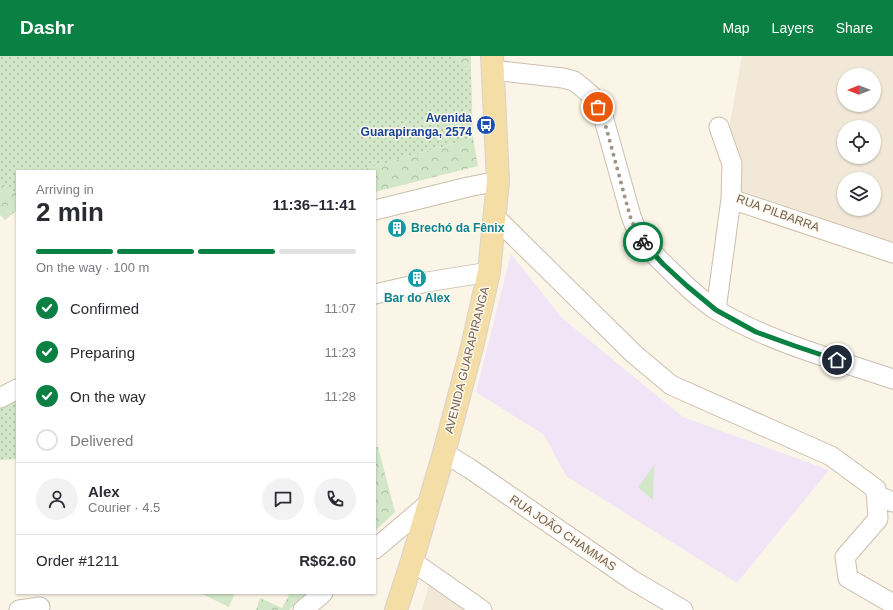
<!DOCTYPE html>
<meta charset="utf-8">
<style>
body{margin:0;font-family:Arial,sans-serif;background:#f2f2f3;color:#2b2b33;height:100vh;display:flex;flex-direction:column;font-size:15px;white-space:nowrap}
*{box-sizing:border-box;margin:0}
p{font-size:13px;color:#7c7c81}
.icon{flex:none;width:22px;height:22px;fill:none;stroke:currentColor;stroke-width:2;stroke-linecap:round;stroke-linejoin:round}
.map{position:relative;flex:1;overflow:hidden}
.side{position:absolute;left:16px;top:114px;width:360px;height:424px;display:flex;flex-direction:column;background:#fff;border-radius:0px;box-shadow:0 1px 3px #0004}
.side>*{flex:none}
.needle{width:26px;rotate:270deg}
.controls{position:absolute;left:837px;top:12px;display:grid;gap:8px}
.controls a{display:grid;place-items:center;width:44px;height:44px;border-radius:50%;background:#fff;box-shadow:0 1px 3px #0004;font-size:20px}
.pin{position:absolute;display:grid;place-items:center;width:34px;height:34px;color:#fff;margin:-17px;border:2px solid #fff;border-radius:50%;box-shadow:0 1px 4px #0007}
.courier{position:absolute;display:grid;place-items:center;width:40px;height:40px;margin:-20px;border:3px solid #0b8043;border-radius:50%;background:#fff;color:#222;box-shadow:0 1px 5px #0007}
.headline em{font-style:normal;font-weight:600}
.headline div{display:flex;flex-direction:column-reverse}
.headline{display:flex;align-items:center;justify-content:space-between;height:68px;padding:0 20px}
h1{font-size:26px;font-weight:600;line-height:30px}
.bar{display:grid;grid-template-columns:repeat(4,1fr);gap:6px 4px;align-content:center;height:48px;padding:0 20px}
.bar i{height:5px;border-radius:3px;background:#e1e1e2}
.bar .active{background:#0b8043}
.bar p{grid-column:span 4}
.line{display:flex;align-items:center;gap:10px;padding:0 20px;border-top:1px solid #e1e1e2}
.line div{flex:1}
.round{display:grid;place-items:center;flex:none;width:42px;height:42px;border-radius:21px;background:#f2f2f3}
ol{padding:0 20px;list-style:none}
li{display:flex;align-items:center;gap:12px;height:44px}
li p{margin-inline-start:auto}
li .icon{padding:4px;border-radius:50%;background:#0b8043;color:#fff;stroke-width:4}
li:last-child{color:#7c7c81}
li i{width:22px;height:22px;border:2px solid #e1e1e2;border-radius:50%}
header{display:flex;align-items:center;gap:24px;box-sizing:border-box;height:56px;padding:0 20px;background:#0b8043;color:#fff}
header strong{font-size:19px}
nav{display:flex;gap:22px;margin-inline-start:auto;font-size:14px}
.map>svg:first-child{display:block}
.residential{fill:#f2e8d7;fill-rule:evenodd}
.education{fill:#f2e4f7}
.grass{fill:url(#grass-dots)}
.forest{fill:url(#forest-crowns)}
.pitch{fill:#d1e7c7}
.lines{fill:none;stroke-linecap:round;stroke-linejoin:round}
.minor-casing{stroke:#ccbeae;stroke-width:21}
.major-casing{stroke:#d8d2cd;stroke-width:24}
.minor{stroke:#fff;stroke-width:19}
.major{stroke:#f4dea6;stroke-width:22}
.done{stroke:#a39384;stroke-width:4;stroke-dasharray:0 7.2}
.route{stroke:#0b8043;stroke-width:5}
.labels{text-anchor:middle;stroke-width:3;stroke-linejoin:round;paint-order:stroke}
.transit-label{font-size:12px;font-weight:bold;fill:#164399;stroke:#fef9ee;text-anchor:end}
.street-label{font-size:12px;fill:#735e4e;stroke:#fef9ee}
.culture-label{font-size:12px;font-weight:bold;fill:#0d838f;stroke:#fef9ee;text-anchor:start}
</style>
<header>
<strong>Dashr</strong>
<nav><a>Map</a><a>Layers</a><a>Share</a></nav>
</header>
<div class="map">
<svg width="893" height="554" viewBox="0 0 893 554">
<defs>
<pattern id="grass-dots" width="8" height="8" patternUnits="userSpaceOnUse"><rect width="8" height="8" fill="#d1e7c7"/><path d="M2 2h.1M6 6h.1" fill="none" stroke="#aebea4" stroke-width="1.8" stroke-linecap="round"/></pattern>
<pattern id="forest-crowns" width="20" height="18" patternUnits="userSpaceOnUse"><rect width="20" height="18" fill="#d1e7c7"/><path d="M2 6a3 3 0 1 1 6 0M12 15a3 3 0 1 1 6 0" fill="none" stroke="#aebea4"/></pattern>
</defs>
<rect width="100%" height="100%" fill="#fbf5e8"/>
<!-- residential -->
<path class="residential" d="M742 0H893V187L730 131V67ZM844 19H874V49H844ZM844 71H874V101H844ZM844 123H874V153H844Z
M430 524 473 554H422Z"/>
<!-- education -->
<path class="education" d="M511 198 562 262 683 361 829 414 737 527 566 420 544 379 476 336Z"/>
<!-- grass -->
<path class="grass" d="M0 0H455L471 15 473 82 358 115H71L69 114 68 115H17V138L0 126Z
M17 339V403L0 404V348Z"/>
<!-- forest -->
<path class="forest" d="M455 0H471V15Z
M473 82 478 110 375 136V115H358Z
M0 126 17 138V154L5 164 0 159Z
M375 391H378L395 456 375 475Z
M290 537H308L289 554H256L260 542 282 552Z"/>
<!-- pitch -->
<path class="pitch" d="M654 409 653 444 638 431Z
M200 537H235L229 551Z"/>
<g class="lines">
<defs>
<path id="minor" d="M493 14 563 22 574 25 583 32 593 41 603 60 631 160C640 186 654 199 674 218 687 231 702 245 718 255 772 287 834 303 893 323
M719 71 732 108 731 143 893 197
M375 154 468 131 498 125
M495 161 634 298 671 329 831 400 876 433 878 463 845 501 848 522 893 548
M375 238 427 226 489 216
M716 254 731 143
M0 342 17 333
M444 397 469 412 632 524 683 554
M876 439 893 446
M375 493 429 447
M412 505 482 554
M19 554 40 551
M303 554 323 537"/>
<path id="major" d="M396 554 412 505 444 397 472 291 489 216 498 125 492 0"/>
</defs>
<!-- minor casing -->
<use href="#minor" class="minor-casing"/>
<!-- major casing -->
<use href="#major" class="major-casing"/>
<!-- minor -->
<use href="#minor" class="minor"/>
<!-- major -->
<use href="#major" class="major"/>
</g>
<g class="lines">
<!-- done -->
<path class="done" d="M598 51 603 60 630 160 636 175 643 186"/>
<!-- route -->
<path class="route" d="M643 186 663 208 687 230 716 254 756 276 795 290 837 304"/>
</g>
<!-- icons -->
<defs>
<symbol id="bus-disc" viewBox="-11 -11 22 22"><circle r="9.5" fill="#1a4fb4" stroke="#fef9ee"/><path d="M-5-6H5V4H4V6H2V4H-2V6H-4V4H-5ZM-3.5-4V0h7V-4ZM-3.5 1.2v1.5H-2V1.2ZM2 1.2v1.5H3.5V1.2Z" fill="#fff"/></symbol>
<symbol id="building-disc" viewBox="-11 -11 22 22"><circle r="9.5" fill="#0f9aa8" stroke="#fef9ee"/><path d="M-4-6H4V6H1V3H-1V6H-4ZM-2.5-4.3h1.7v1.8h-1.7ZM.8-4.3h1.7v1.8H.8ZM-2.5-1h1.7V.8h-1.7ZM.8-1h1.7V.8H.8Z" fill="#fff"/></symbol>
</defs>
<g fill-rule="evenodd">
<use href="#bus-disc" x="475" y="58" width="22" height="22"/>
<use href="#building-disc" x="386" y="161" width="22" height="22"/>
<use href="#building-disc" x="406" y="211" width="22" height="22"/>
</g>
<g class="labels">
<!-- transit labels -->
<g class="transit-label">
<text x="472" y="66">Avenida<tspan x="472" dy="14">Guarapiranga, 2574</tspan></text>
</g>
<!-- street labels -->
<g class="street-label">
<text transform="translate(778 157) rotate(20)" y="4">RUA PILBARRA</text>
<text transform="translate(467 304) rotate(-76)" y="4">AVENIDA GUARAPIRANGA</text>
<text transform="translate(563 477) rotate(34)" y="4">RUA JOÃO CHAMMAS</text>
</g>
<!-- culture labels -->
<g class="culture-label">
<text x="411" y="176">Brechó da Fênix</text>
<text x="417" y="246" text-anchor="middle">Bar do Alex</text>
</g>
</g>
</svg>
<div class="controls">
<a><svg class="needle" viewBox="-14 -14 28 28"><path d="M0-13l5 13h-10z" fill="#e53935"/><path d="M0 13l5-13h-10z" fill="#7c7c81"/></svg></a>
<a><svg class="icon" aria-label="locate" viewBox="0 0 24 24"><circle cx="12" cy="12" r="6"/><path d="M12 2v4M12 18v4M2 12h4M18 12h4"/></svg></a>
<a><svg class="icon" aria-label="layers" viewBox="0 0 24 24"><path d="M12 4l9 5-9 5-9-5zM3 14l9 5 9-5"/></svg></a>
</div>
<div class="pin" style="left:598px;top:51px;background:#ea580c"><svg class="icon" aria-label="bag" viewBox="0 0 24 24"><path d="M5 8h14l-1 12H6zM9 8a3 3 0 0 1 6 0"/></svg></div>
<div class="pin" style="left:837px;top:304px;background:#1f2937"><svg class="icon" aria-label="home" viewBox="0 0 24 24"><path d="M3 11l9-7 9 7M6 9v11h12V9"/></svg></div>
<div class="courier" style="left:643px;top:186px"><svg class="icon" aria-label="bike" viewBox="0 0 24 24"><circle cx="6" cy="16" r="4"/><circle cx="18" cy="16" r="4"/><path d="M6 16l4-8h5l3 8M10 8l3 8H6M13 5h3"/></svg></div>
<section class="side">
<div class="headline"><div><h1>2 min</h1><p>Arriving in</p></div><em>11:36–11:41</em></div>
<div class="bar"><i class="active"></i><i class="active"></i><i class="active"></i><i></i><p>On the way · 100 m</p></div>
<ol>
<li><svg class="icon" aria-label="check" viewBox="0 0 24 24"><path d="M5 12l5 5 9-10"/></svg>Confirmed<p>11:07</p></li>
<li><svg class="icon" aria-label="check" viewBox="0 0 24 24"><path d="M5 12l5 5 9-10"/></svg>Preparing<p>11:23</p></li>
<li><svg class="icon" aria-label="check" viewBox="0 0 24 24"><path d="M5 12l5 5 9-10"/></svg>On the way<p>11:28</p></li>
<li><i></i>Delivered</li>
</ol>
<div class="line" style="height:72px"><a class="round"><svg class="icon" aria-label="person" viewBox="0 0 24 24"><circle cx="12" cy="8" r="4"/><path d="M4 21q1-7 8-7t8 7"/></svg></a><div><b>Alex</b><p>Courier · 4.5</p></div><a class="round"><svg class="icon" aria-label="chat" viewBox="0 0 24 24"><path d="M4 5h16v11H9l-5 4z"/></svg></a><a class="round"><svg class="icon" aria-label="phone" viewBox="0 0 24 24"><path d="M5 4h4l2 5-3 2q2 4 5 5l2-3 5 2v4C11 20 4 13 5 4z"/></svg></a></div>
<div class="line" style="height:52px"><div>Order #1211</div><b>R$62.60</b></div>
</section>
</div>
